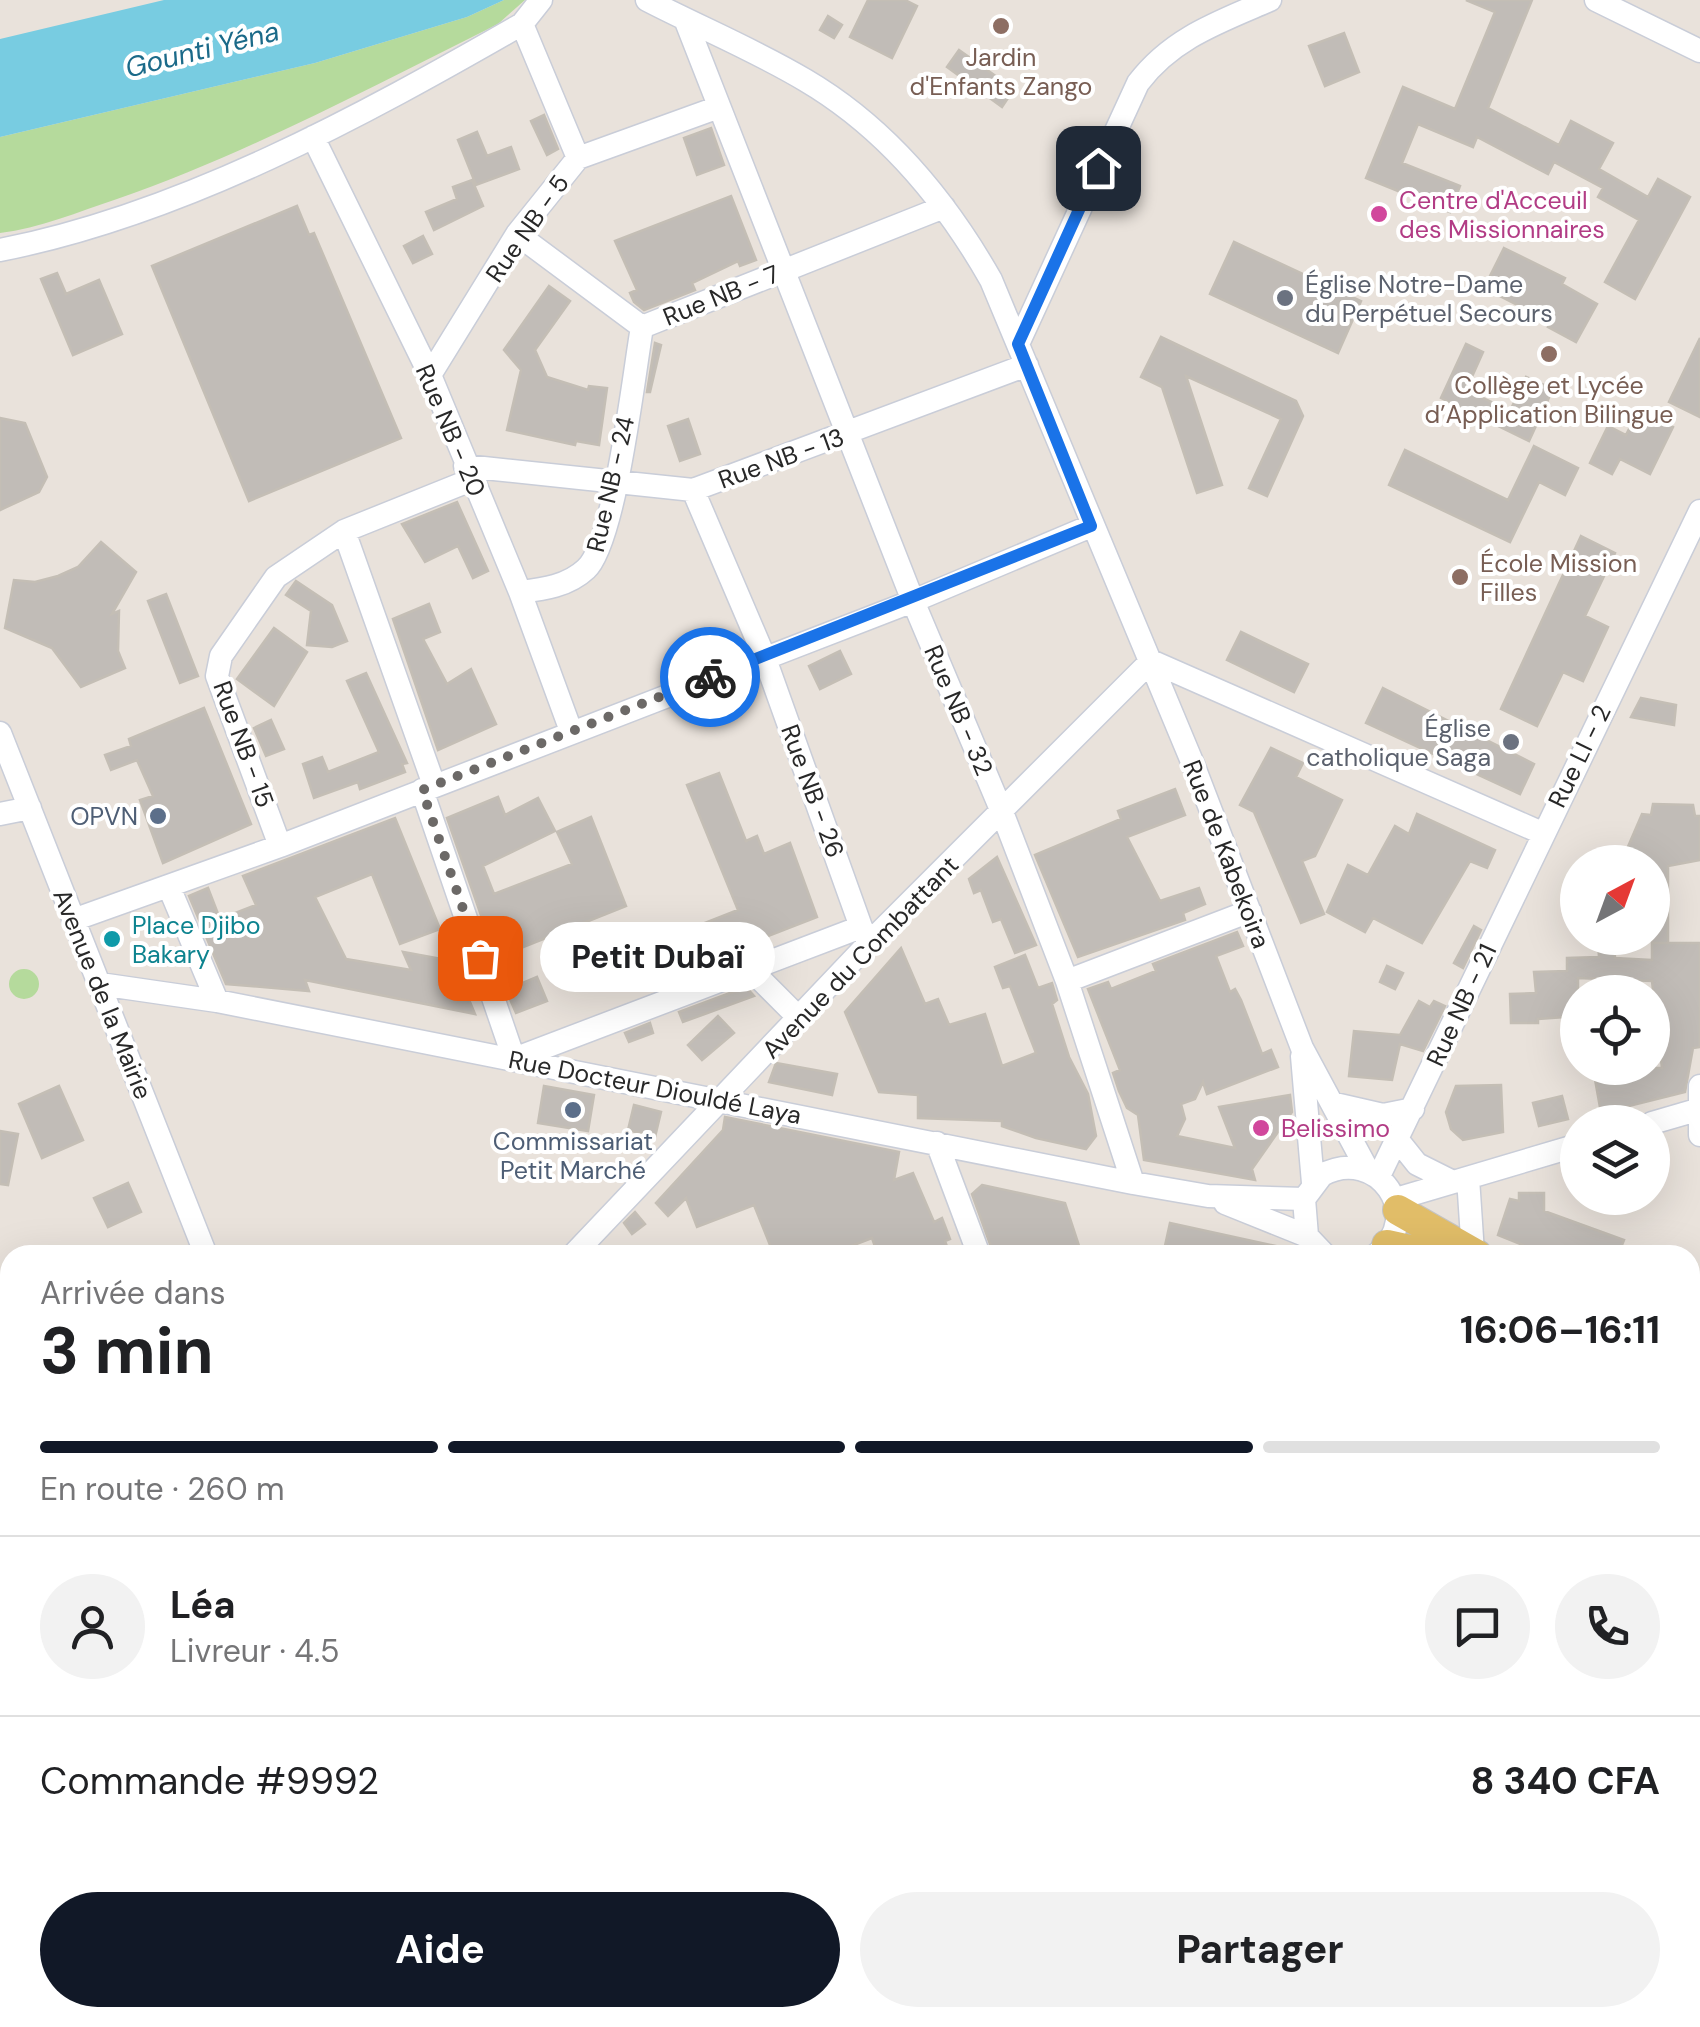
<!DOCTYPE html>
<html lang="fr">
<meta charset="utf-8">
<style>
body{margin:0;font-family:"DM Sans",sans-serif;background:#f2f2f2;color:#202124;height:100vh;display:flex;flex-direction:column;font-size:38px;white-space:nowrap}
*{box-sizing:border-box;margin:0}
p{font-size:32px;color:#757577}
.icon{flex:none;width:55px;height:55px;fill:none;stroke:currentColor;stroke-width:2;stroke-linecap:round;stroke-linejoin:round}
.map{position:relative;flex:1;overflow:hidden}
.details{position:absolute;left:0px;top:1245px;width:1700px;height:782px;display:flex;flex-direction:column;background:#fff;border-radius:30px 30px 0 0;box-shadow:0 10px 40px #0002}
.details>*{flex:none}
.needle{width:65px;rotate:41deg}
.tools{position:absolute;left:1560px;top:845px;display:grid;gap:20px}
.tools a{display:grid;place-items:center;width:110px;height:110px;border-radius:50%;background:#fff;box-shadow:0 10px 40px #0002;font-size:50px}
.pin{position:absolute;display:grid;place-items:center;width:85px;height:85px;color:#fff;margin:-42px;border-radius:20px;box-shadow:0 5px 15px #0006}
.courier{position:absolute;display:grid;place-items:center;width:100px;height:100px;margin:-50px;border:8px solid #1a73e8;border-radius:50%;background:#fff;color:#222;box-shadow:0 2px 12px #0007}
.bubble{position:absolute;height:70px;border-radius:35px;background:#fff;box-shadow:0 10px 40px #0002;font-size:32px;font-weight:700;line-height:70px;text-align:center}
.overview em{font-style:normal;font-weight:700}
.overview div{display:flex;flex-direction:column-reverse}
.overview{display:flex;align-items:center;justify-content:space-between;height:170px;padding:0 40px}
h1{font-size:65px;font-weight:700;line-height:75px}
.bar{display:grid;grid-template-columns:repeat(4,1fr);gap:15px 10px;align-content:center;height:120px;padding:0 40px}
.bar i{height:12px;border-radius:8px;background:#e0e0e0}
.bar .selected{background:#111827}
.bar p{grid-column:span 4}
.line{display:flex;align-items:center;gap:25px;padding:0 40px;border-top:2px solid #e0e0e0}
.line div{flex:1}
.round{display:grid;place-items:center;flex:none;width:105px;height:105px;border-radius:52px;background:#f2f2f2}
.cta{display:flex;gap:20px;margin-top:auto;padding:20px 40px}
.cta a{flex:1;height:115px;border-radius:60px;background:#111827;color:#fff;font-size:40px;font-weight:700;line-height:115px;text-align:center}
.cta a+a{background:#f2f2f2;color:#202124}
.map>svg:first-child{display:block}
.green{fill:#b5da9c}
.water{fill:#78cce1}
.building{fill:#c1bcb7;stroke:#c4beb5;stroke-width:2.5}
.lines{fill:none;stroke-linecap:round;stroke-linejoin:round}
.minor-casing{stroke:#c9cdd8;stroke-width:25}
.major-casing{stroke:#c3c3c3;stroke-width:32}
.minor{stroke:#fff;stroke-width:22}
.major{stroke:#e1bd68;stroke-width:30}
.done{stroke:#6c6967;stroke-width:10;stroke-dasharray:0 18}
.route{stroke:#1a73e8;stroke-width:12}
.education-dot{fill:#8d6e63;stroke:#fff;stroke-width:4}
.hotel-dot{fill:#d1479c;stroke:#fff;stroke-width:4}
.worship-dot{fill:#6b7280;stroke:#fff;stroke-width:4}
.service-dot{fill:#5c6f8a;stroke:#fff;stroke-width:4}
.culture-dot{fill:#0f9aa8;stroke:#fff;stroke-width:4}
.labels{text-anchor:middle;stroke-width:8;stroke-linejoin:round;paint-order:stroke}
.education-label{font-size:25px;fill:#785e54;stroke:#fff}
.hotel-label{font-size:25px;fill:#b23c85;stroke:#fff;text-anchor:start}
.street-label{font-size:25px;fill:#282828;stroke:#fff}
.worship-label{font-size:25px;fill:#5b616d;stroke:#fff;text-anchor:start}
.service-label{font-size:25px;fill:#4e5e75;stroke:#fff;text-anchor:end}
.culture-label{font-size:25px;fill:#0d838f;stroke:#fff;text-anchor:start}
.water-label{font-size:28px;font-style:italic;fill:#1b6a89;stroke:#fff}
</style>
<div class="map">
<svg width="1700" height="2027" viewBox="0 0 1700 2027">
<rect width="100%" height="100%" fill="#e9e2db"/>
<!-- green -->
<path class="green" d="M504 0H525L498 24C373 86 249 153 117 199 78 212 40 228 0 233V137L315 63 467 17Z
M9 984a15 15 0 1 1 30 0a15 15 0 1 1-30 0Z"/>
<!-- water -->
<path class="water" d="M164 0H504L467 17 315 63 0 137V39Z
M0 1510 10 1520V1819L5 1825 10 1844 0 1857Z"/>
<!-- building -->
<path class="building" d="M868 0H905L917 6 892 58 850 37Z
M1466 0H1532L1488 108 1559 145 1571 121 1613 143 1599 169 1648 197 1658 179 1690 197 1635 299 1605 282 1639 220 1598 197 1603 188 1554 162 1548 174 1477 137 1473 147 1418 124 1402 163 1460 186 1450 212 1366 178 1403 87 1455 109 1495 12Z
M828 16 842 25 834 38 820 30Z
M1344 33 1359 72 1325 86 1309 46Z
M959 50 1014 89 1002 107 947 67Z
M544 115 558 149 547 155 531 121Z
M711 128 724 165 697 175 684 138Z
M477 132 487 156 511 147 519 169 476 185 458 140Z
M472 180 483 206 434 230 426 212 457 199 453 187Z
M731 196 756 260 740 266 738 261 692 283 695 290 644 310 634 302 630 293 637 290 615 241Z
M297 206 309 235 314 233 401 438 249 501 152 266Z
M423 236 432 254 413 263 404 246Z
M1234 242 1361 301 1338 353 1210 294Z
M1504 248 1565 278 1562 284 1597 304 1576 342 1548 327 1551 322 1484 288Z
M57 273 66 294 99 280 122 334 73 355 41 279Z
M549 286 570 301 535 350 547 377 588 390 589 386 607 388 599 445 576 441 575 445 507 430 521 370 504 350Z
M1161 337 1296 401 1303 416 1267 496 1249 488 1281 419 1186 376 1222 485 1197 493 1162 387 1141 377Z
M1700 338V417L1669 402Z
M655 343 661 345 650 392H647Z
M1466 344 1483 352 1466 390 1510 411 1526 377 1553 389 1529 441 1441 398Z
M1639 409 1673 427 1650 474 1620 459 1612 474 1590 463 1608 426 1626 435Z
M0 418 25 423 47 477 39 492 0 510Z
M688 419 700 454 680 461 668 426Z
M1534 446 1578 468 1565 495 1539 482 1510 542 1389 485 1405 450 1508 500Z
M457 502 488 571 473 578 458 546 425 562 402 524Z
M1581 536 1615 553 1585 616 1608 627 1583 681 1563 672 1537 726 1501 709Z
M101 542 136 572 112 614 119 611 118 651 125 668 81 687 52 648 5 628 14 580 35 582 58 576 78 567Z
M296 581 332 605 347 641 332 647 307 645 311 611 286 595Z
M166 594 198 676 180 683 148 601Z
M429 604 440 632 423 639 447 684 471 669 496 724 438 750 393 619Z
M274 628 307 652 274 706 237 679Z
M1241 632 1308 664 1294 692 1227 660Z
M840 651 851 674 820 689 809 666Z
M366 673 407 763 402 764 405 772 360 789 358 782 314 798 303 764 322 757 328 772 379 752 347 681Z
M1383 688 1534 764 1520 794 1366 723Z
M1641 698 1676 705 1674 725 1631 717Z
M204 708 251 824 163 863 140 800 153 796 137 760 111 770 105 755 131 746 129 739Z
M271 720 284 749 266 756 254 728Z
M1271 748 1303 763 1296 777 1342 800 1315 856 1302 861 1324 914 1301 923 1254 812 1240 805Z
M719 773 746 841 757 836 764 854 790 843 817 917 740 947 730 951 735 959 669 984 649 945 738 910 687 785Z
M1175 789 1185 815 1127 837 1160 901 1199 888 1205 904 1183 913 1185 920 1078 957 1035 855 1121 819 1118 811Z
M498 797 505 815 538 798 555 831 483 866 494 894 572 864 557 832 591 817 626 906 496 958 447 818Z
M1653 804 1693 805 1695 816H1700V860L1668 866V943H1652V862H1614L1627 849 1642 814 1651 815Z
M1417 814 1495 850 1487 868 1470 861 1422 943 1373 918 1365 932 1327 912 1348 865 1368 875 1395 826 1409 834Z
M395 818 440 929 400 944 372 874 315 897 346 959 411 970 403 952 453 961 475 1014 305 980 309 991 226 984 189 896 208 888 220 919 256 905 243 876Z
M997 857 1036 945 1015 953 1001 919 993 922 981 890 974 893 969 879Z
M1474 926 1481 930 1463 968 1454 963Z
M1237 932 1243 946 1216 956 1230 992 1235 989 1241 1000 1262 1054 1271 1050 1278 1067 1207 1094 1203 1082 1195 1099 1181 1104 1185 1119 1177 1136 1235 1148 1219 1107 1290 1095 1292 1112 1252 1169 1255 1180 1144 1160 1138 1115 1127 1108 1119 1091 1113 1073 1120 1070 1088 989 1108 982 1111 989 1156 971 1153 964Z
M1614 940 1615 958 1652 960V943H1700V1047L1693 1048 1685 1092 1601 1113 1593 1068H1662L1652 981 1578 978V1016L1538 1019V1023H1511L1510 994 1536 993 1534 972 1567 971V958L1599 957 1598 941Z
M901 948 925 1004 938 999 949 1025 985 1014 1002 1066 1036 1053 1010 986 1003 988 995 967 1025 955 1038 988 1052 983 1057 1000 1052 1004 1069 1057 1088 1094 1096 1136 1086 1149 1036 1138 1002 1126V1121L918 1118V1095L879 1092 845 1012Z
M1387 966 1403 973 1395 989 1380 982Z
M537 977 547 1001 516 1013 506 990Z
M746 987 754 996 683 1022 679 1012Z
M1419 1001 1430 1007 1434 1001 1445 1006 1423 1051 1400 1044 1392 1080 1349 1076 1354 1031 1400 1035Z
M718 1016 734 1033 702 1060 688 1045Z
M650 1023 653 1033 629 1042 625 1033Z
M776 1063 837 1074 832 1095 769 1082Z
M1501 1085 1503 1132 1463 1140 1451 1129 1446 1112 1456 1086Z
M59 1086 83 1140 42 1158 19 1104Z
M544 1086 594 1095 588 1131 538 1123Z
M1562 1096 1568 1119 1539 1126 1533 1103Z
M634 1105 661 1112 655 1137 628 1130Z
M725 1117 899 1152 894 1180 913 1173 934 1222 942 1218 950 1239 945 1241 950 1255H878L872 1238 838 1251 840 1255H774L754 1205 697 1227 686 1198 668 1216 656 1203 723 1130Z
M0 1131 18 1134 8 1185 0 1184Z
M128 1183 141 1212 108 1227 94 1198Z
M982 1185 1065 1203 1082 1255H994L972 1194Z
M1519 1193H1544V1211L1624 1240 1618 1255H1519L1523 1245 1498 1235 1510 1199 1519 1201Z
M635 1212 645 1224 632 1234 624 1223Z
M1170 1223 1285 1248 1284 1255H1163Z"/>
<g class="lines">
<defs>
<path id="minor" d="M647 0C699 27 755 50 805 80 885 127 945 199 991 280L1193 764 1302 1048 1367 1169
M1596 0 1700 51
M685 19 913 601 1002 812 1067 981 1133 1183
M522 24 578 158
M313 137 430 375 520 592 571 731
M517 234 642 327 944 207
M0 250C183 214 362 116 522 24L541 0
M1018 344 1138 83C1172 38 1219 22 1270 0
M430 375 517 234 578 158 719 107
M465 466 693 490 1027 365
M693 490 764 656 861 927
M344 531 434 785
M520 592C544 589 568 586 586 569 615 543 634 373 642 327
M1151 661 1542 833
M0 733 206 1255
M422 790 514 1059 861 927 869 943
M0 814 30 808
M280 846 217 676 221 656 276 577 344 531 471 480
M169 887 217 1001
M73 920 280 846 913 601 1091 526
M751 970 799 1018
M1067 981 1250 911
M100 984 217 1001 1133 1183 1208 1196 1304 1199
M1302 1056 1313 1183
M1700 1086V1135
M1335 1104 1383 1115 1413 1109
M1652 1123 1700 1109
M1397 1139 1417 1164 1453 1182
M937 1143 979 1255
M1379 1176 1700 511
M1468 1178 1473 1253
M1396 1199 1578 1145
M1225 1203 1307 1236
M573 1255 869 943 1151 661
M1325 1255 1307 1236 1304 1199 1322 1175C1377 1145 1427 1216 1376 1255
M1690 1889 1700 1888
M0 1914 10 1900
M508 2018 512 2027
M911 2018 915 2027
M1285 2018 1289 2027
M983 2027 987 2018
M1338 2027 1339 2018
M1534 2027V2018"/>
<path id="major" d="M1398 1210 1477 1255
M1387 1245 1432 1255
M1690 1343 1700 1347"/>
</defs>
<!-- minor casing -->
<use href="#minor" class="minor-casing"/>
<!-- major casing -->
<use href="#major" class="major-casing"/>
<!-- minor -->
<use href="#minor" class="minor"/>
<!-- major -->
<use href="#major" class="major"/>
</g>
<g class="lines">
<!-- done -->
<path class="done" d="M480 958 422 790 710 677"/>
<!-- route -->
<path class="route" d="M710 677 1091 526 1018 344 1098 168"/>
</g>
<!-- markers -->
<g class="education-dot">
<circle cx="1001" cy="26" r="10"/>
<circle cx="1549" cy="354" r="10"/>
<circle cx="1460" cy="577" r="10"/>
</g>
<g class="hotel-dot">
<circle cx="1379" cy="214" r="10"/>
<circle cx="1261" cy="1128" r="10"/>
</g>
<g class="worship-dot">
<circle cx="1285" cy="298" r="10"/>
<circle cx="1511" cy="742" r="10"/>
</g>
<g class="service-dot">
<circle cx="158" cy="816" r="10"/>
<circle cx="573" cy="1110" r="10"/>
</g>
<circle class="culture-dot" cx="112" cy="939" r="10"/>
<g class="labels">
<!-- education labels -->
<g class="education-label">
<text x="1001" y="66">Jardin<tspan x="1001" dy="29">d'Enfants Zango</tspan></text>
<text x="1549" y="394">Collège et Lycée<tspan x="1549" dy="29">d’Application Bilingue</tspan></text>
<text x="1480" y="572" text-anchor="start">École Mission<tspan x="1480" dy="29">Filles</tspan></text>
</g>
<!-- hotel labels -->
<g class="hotel-label">
<text x="1399" y="209">Centre d'Acceuil<tspan x="1399" dy="29">des Missionnaires</tspan></text>
<text x="1281" y="1137">Belissimo</text>
</g>
<!-- street labels -->
<g class="street-label">
<text transform="translate(527 228) rotate(-55)" y="9">Rue NB - 5</text>
<text transform="translate(721 295) rotate(-22)" y="9">Rue NB - 7</text>
<text transform="translate(451 430) rotate(67)" y="9">Rue NB - 20</text>
<text transform="translate(781 458) rotate(-20)" y="9">Rue NB - 13</text>
<text transform="translate(610 484) rotate(-77)" y="9">Rue NB - 24</text>
<text transform="translate(959 710) rotate(67)" y="9">Rue NB - 32</text>
<text transform="translate(244 744) rotate(70)" y="9">Rue NB - 15</text>
<text transform="translate(1579 756) rotate(-64)" y="9">Rue LI - 2</text>
<text transform="translate(813 791) rotate(70)" y="9">Rue NB - 26</text>
<text transform="translate(1227 854) rotate(69)" y="9">Rue de Kabekoira</text>
<text transform="translate(860 957) rotate(-46)" y="9">Avenue du Combattant</text>
<text transform="translate(103 994) rotate(68)" y="9">Avenue de la Mairie</text>
<text transform="translate(1461 1005) rotate(-65)" y="9">Rue NB - 21</text>
<text transform="translate(655 1087) rotate(11)" y="9">Rue Docteur Diouldé Laya</text>
</g>
<!-- worship labels -->
<g class="worship-label">
<text x="1305" y="293">Église Notre-Dame<tspan x="1305" dy="29">du Perpétuel Secours</tspan></text>
<text x="1491" y="737" text-anchor="end">Église<tspan x="1491" dy="29">catholique Saga</tspan></text>
</g>
<!-- service labels -->
<g class="service-label">
<text x="138" y="825">OPVN</text>
<text x="573" y="1150" text-anchor="middle">Commissariat<tspan x="573" dy="29">Petit Marché</tspan></text>
</g>
<!-- culture labels -->
<g class="culture-label">
<text x="132" y="934">Place Djibo<tspan x="132" dy="29">Bakary</tspan></text>
</g>
<!-- water labels -->
<g class="water-label">
<text transform="translate(202 49) rotate(-14)" y="10">Gounti Yéna</text>
</g>
</g>
</svg>
<div class="tools">
<a><svg class="needle" viewBox="-14 -14 28 28"><path d="M0-13l5 13h-10z" fill="#e53935"/><path d="M0 13l5-13h-10z" fill="#757577"/></svg></a>
<a><svg class="icon" aria-label="locate" viewBox="0 0 24 24"><circle cx="12" cy="12" r="6"/><path d="M12 2v4M12 18v4M2 12h4M18 12h4"/></svg></a>
<a><svg class="icon" aria-label="layers" viewBox="0 0 24 24"><path d="M12 4l9 5-9 5-9-5zM3 14l9 5 9-5"/></svg></a>
</div>
<div class="pin" style="left:480px;top:958px;background:#ea580c"><svg class="icon" aria-label="bag" viewBox="0 0 24 24"><path d="M5 8h14l-1 12H6zM9 8a3 3 0 0 1 6 0"/></svg></div>
<div class="pin" style="left:1098px;top:168px;background:#1f2937"><svg class="icon" aria-label="home" viewBox="0 0 24 24"><path d="M3 11l9-7 9 7M6 9v11h12V9"/></svg></div>
<div class="courier" style="left:710px;top:677px"><svg class="icon" aria-label="bike" viewBox="0 0 24 24"><circle cx="6" cy="16" r="4"/><circle cx="18" cy="16" r="4"/><path d="M6 16l4-8h5l3 8M10 8l3 8H6M13 5h3"/></svg></div>
<div class="bubble" style="left:540px;top:922px;width:235px">Petit Dubaï</div>
<section class="details">
<div class="overview"><div><h1>3 min</h1><p>Arrivée dans</p></div><em>16:06–16:11</em></div>
<div class="bar"><i class="selected"></i><i class="selected"></i><i class="selected"></i><i></i><p>En route · 260 m</p></div>
<div class="line" style="height:180px"><a class="round"><svg class="icon" aria-label="person" viewBox="0 0 24 24"><circle cx="12" cy="8" r="4"/><path d="M4 21q1-7 8-7t8 7"/></svg></a><div><b>Léa</b><p>Livreur · 4.5</p></div><a class="round"><svg class="icon" aria-label="chat" viewBox="0 0 24 24"><path d="M4 5h16v11H9l-5 4z"/></svg></a><a class="round"><svg class="icon" aria-label="phone" viewBox="0 0 24 24"><path d="M5 4h4l2 5-3 2q2 4 5 5l2-3 5 2v4C11 20 4 13 5 4z"/></svg></a></div>
<div class="line" style="height:130px"><div>Commande #9992</div><b>8 340 CFA</b></div>
<div class="cta"><a>Aide</a><a>Partager</a></div>
</section>
</div>
